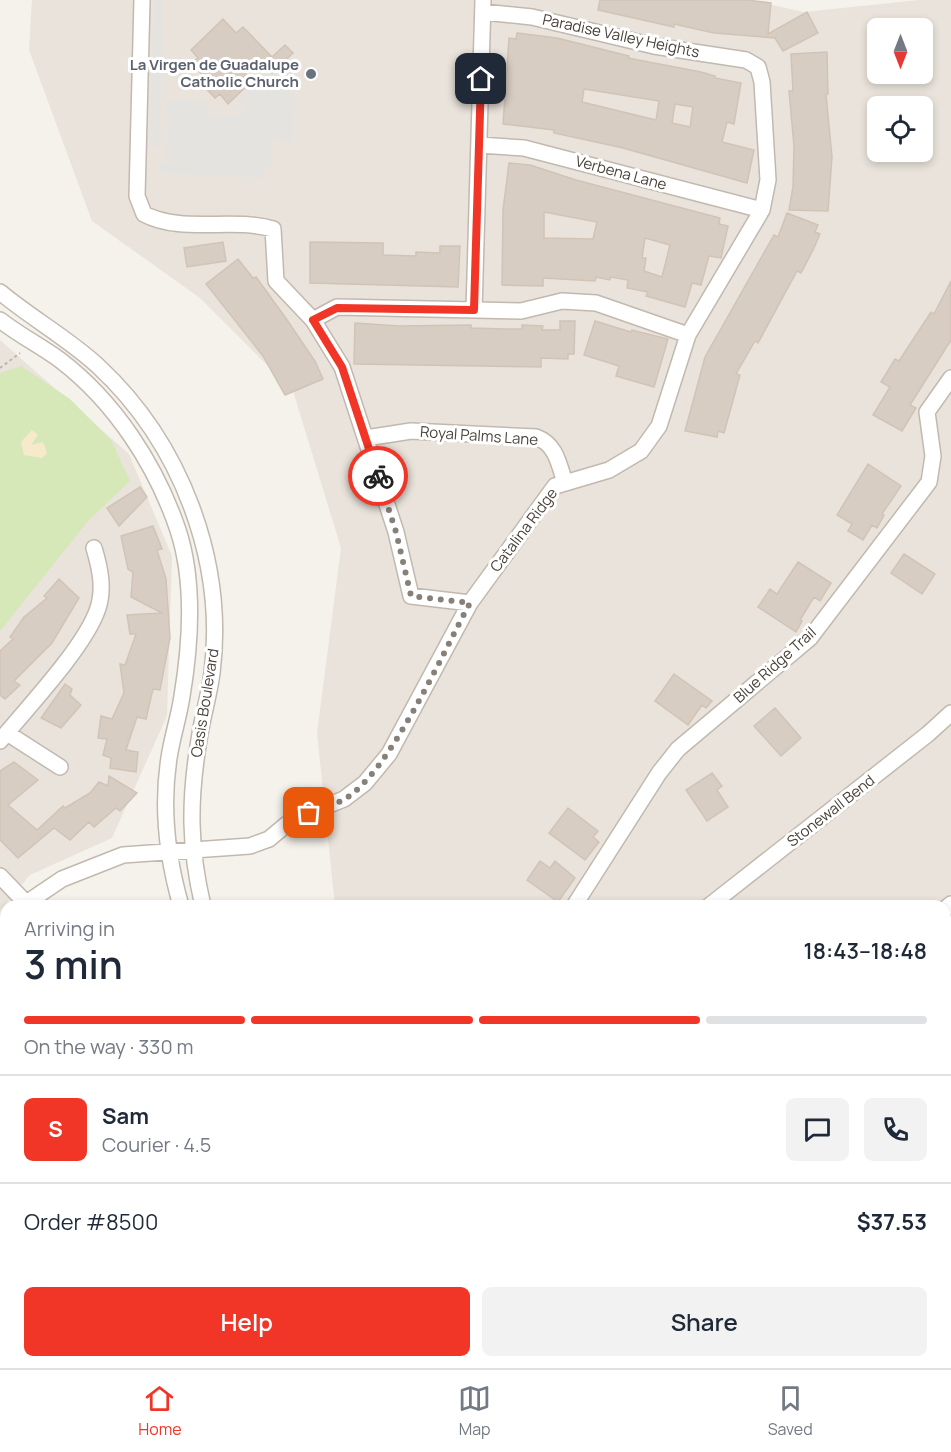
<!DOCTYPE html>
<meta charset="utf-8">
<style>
body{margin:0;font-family:Manrope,sans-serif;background:#f2f2f3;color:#1f2937;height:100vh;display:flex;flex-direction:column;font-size:22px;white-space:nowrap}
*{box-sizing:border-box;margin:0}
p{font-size:20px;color:#747a83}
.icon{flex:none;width:33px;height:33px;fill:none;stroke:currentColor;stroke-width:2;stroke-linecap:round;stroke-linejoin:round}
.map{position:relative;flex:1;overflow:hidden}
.side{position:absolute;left:0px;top:900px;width:951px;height:468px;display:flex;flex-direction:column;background:#fff;border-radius:18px 18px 0 0;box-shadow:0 3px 9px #0003}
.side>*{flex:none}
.needle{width:39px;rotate:180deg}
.tools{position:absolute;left:867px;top:18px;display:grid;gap:12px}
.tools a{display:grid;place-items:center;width:66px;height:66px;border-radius:9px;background:#fff;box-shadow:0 3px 9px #0003;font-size:30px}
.pin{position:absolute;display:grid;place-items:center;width:51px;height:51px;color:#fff;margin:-26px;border-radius:12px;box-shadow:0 3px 9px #0006}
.courier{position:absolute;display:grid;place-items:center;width:60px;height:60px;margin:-30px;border:4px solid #f13628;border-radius:50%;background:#fff;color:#222;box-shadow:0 2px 8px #0007}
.headline em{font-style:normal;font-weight:600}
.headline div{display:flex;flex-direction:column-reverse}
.headline{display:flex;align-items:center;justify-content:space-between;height:102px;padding:0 24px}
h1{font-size:39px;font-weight:600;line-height:45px}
.bar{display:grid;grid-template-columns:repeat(4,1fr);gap:9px 6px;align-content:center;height:72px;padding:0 24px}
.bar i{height:8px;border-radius:4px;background:#e0e1e3}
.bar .current{background:#f13628}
.bar p{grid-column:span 4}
.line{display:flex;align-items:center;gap:15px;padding:0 24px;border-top:2px solid #e0e1e3}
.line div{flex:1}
.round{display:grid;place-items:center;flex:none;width:63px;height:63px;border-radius:9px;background:#f2f2f3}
.button{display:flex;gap:12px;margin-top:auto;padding:12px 24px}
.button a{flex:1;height:69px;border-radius:9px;background:#f13628;color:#fff;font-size:24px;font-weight:600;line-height:69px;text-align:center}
.button a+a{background:#f2f2f3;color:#1f2937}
.dock{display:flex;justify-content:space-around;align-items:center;height:84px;border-top:2px solid #e0e1e3;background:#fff;font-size:16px;color:#747a83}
.dock a{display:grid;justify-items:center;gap:3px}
.dock .current{color:#f13628}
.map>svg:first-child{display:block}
.residential{fill:#e9e3db;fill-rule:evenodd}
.green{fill:#d6e7b8}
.sand{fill:#f7eacb}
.parking{fill:#e5e3e0}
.building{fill:#d7cdc2;stroke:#d1c4b6;stroke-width:1.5;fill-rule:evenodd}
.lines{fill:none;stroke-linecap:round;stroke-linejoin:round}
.minor-casing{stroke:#c1b9af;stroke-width:18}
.path{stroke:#c2b4a1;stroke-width:2;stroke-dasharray:3 3;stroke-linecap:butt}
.minor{stroke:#fff;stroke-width:15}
.done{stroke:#868078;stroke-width:6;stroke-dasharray:0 10.8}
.route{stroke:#f13628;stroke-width:8}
.worship-dot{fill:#6b7280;stroke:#fff;stroke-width:2}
.labels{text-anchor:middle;stroke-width:6;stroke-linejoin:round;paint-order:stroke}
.street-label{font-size:15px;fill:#4a423a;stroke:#fff}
.worship-label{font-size:15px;font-weight:bold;fill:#5b616d;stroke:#fff;text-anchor:end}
</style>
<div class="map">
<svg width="951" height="1368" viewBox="0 0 951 1368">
<rect width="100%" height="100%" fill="#f5f2ec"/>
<!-- residential -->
<path class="residential" d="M32 0H749L804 12 919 0H951V990L945 994V906H335L317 733 341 548 293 391 200 298 92 221 29 50ZM878 28H922V74H878ZM878 106H922V152H878Z
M0 340 129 454 172 556 167 716 112 838 30 875 0 911Z
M273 1362H465L470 1368H269Z"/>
<!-- green -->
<path class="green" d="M21 366 70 399 111 440 130 481 88 521 0 631V373Z"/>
<!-- sand -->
<path class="sand" d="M32 430 38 435 31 445 43 442 47 453 42 458 24 455 21 442Z"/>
<!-- parking -->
<path class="parking" d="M154 0H164L159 147H150Z
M286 69 297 78 285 87 295 90 294 142 271 141V169H265V178L158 173 159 163H166L167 100 208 102 209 115 239 116 244 108 236 99 261 75 270 84Z"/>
<!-- building -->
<path class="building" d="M600 0H747L771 3 768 34 807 12 818 33 783 51 775 38 714 33 674 24V27L598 10Z
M223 19 236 33 243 27 272 57 285 45 293 53 272 73 260 60 245 74 252 81 228 104 220 94 215 98 197 79 202 75 193 62 198 58 191 50Z
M517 33 557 38 629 56 628 58 701 72 715 76V78L741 83 734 124 727 122 722 142 754 150 747 183 623 148 554 133V130L503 124 509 38 516 39ZM584 89 659 101 656 120 582 102ZM675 104 693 107 690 127 672 123Z
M827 52 828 94H826L832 157 828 211 789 210 793 187 794 146 789 91H793L791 54Z
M509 163 530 165 576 180 720 218 719 224 728 226 721 258 709 256 701 285 692 283 685 307 646 296 648 292 627 288 628 280 611 277 610 280 596 277 595 281 543 278V286L502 285 503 210ZM544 212 597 222 593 239 544 238ZM645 238 670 245 662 277 644 271 646 258H642Z
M787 213 818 225 815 232 820 234 814 248 801 273 797 271 758 343 755 341 736 374 740 375 724 433 718 431 717 437 685 431 705 357 774 235 778 237Z
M223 242 226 261 187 267 184 248Z
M310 242 383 243V255L416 256V252L440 253V246H460L458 287 310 283Z
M238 259 253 278 256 277 285 317 315 361 323 379 285 395 263 356 206 284Z
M951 281V340L910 405 916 408 902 431 873 415 890 387 881 382 895 359 899 361 931 312 934 314Z
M560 321H575L574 354H568V359L541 358V367L354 364 355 323 399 326 471 325V328L505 329H522V325L543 326 542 330H560Z
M595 321 631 332 632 330 668 339 654 387 616 376 619 366 584 355Z
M868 464 901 486 882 514 884 515 877 528 872 525 863 540 848 531 852 524 837 515Z
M140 487 147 497 119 526 107 508Z
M153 526 162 549 157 550 166 579 170 638 160 690 153 689 146 719 137 717 126 750 138 752 136 772 110 768 111 758 103 755 107 739 98 738 101 716 112 719 124 693 120 664 125 665 136 634H130L127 615 162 613 131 597 133 572 128 569 121 536Z
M904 554 935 574 922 594 891 573Z
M798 562 831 583 820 601 814 597 800 620 802 621 796 632 758 607 770 589 777 594Z
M59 579 79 598 52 643 14 681 20 685 5 699 0 695V651L13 639 10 637 24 617 47 598 44 596Z
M674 674 712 701 706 708 702 705 688 725 655 701Z
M65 684 72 689 70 695 81 705 61 728 41 718Z
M775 708 801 738 781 756 754 726Z
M14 762 38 780 8 805 37 830 63 806 65 808 90 793 99 782 108 786 109 776 137 793 120 811 116 808 94 827 89 822 70 840 54 828 18 858 0 840V771Z
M712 773 722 786 717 790 728 807 707 821 686 790Z
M568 808 598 831 593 837 599 842 585 860 549 833Z
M540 861 550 868 555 861 575 878 558 902 527 880Z"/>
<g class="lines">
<defs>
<path id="minor" d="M142 0 137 196 144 214C182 234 232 217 273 229L276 281 313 320 342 367 396 532 411 596 470 603
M479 145 524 148 762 210
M0 292C31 318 69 339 98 366 181 443 226 561 212 673 209 696 202 718 199 740 189 800 189 847 203 906
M474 310 483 0
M0 320C19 335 41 346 60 360 115 402 156 465 178 530 195 582 191 642 182 696 179 717 172 737 169 758 161 809 167 857 181 906
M313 320 337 307 521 311 562 301 596 303 688 335
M366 438 411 431 536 437C556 444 559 464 565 483
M7 733 60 767
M0 741C27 708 83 649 97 611 105 590 100 568 94 548
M0 876 25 902
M22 906 62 879 123 855 250 846 269 839 287 824 309 813 344 799 365 783 389 754 470 603 555 486 609 470 641 451 659 426 688 335 762 210 768 180 762 82 758 67 746 60 654 46 532 17 483 12
M574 906 659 773 678 749 810 638 929 482 933 456 927 412 951 378
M709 906 928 734 951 713
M945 909 951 904
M0 935 6 927
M945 1042 951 1037
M945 1168 951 1177
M497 1362 501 1368
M530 1368 538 1362"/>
</defs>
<!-- minor casing -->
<use href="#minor" class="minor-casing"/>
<!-- path -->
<path class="path" d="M0 368 20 353"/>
<!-- minor -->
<use href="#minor" class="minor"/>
</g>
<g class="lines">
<!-- done -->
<path class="done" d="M309 813C320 809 333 805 343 800 389 775 443 652 470 603L411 596 396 532 378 476"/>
<!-- route -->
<path class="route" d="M378 476 342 367 313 320 337 308 474 310 481 79"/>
</g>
<!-- markers -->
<circle class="worship-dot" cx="311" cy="74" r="6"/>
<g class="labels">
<!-- street labels -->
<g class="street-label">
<text transform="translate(621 36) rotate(12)" y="5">Paradise Valley Heights</text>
<text transform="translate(621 173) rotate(15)" y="5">Verbena Lane</text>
<text transform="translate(479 436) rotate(4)" y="5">Royal Palms Lane</text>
<text transform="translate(524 530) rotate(-53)" y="5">Catalina Ridge</text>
<text transform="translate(775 665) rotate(-42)" y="5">Blue Ridge Trail</text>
<text transform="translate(205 703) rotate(-81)" y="5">Oasis Boulevard</text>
<text transform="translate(831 811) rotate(-38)" y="5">Stonewall Bend</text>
</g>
<!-- worship labels -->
<g class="worship-label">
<text x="299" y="70">La Virgen de Guadalupe<tspan x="299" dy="17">Catholic Church</tspan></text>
</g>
</g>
</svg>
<div class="tools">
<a><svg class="needle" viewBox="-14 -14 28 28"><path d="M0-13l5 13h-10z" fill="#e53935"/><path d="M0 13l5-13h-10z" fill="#747a83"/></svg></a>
<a><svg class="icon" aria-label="locate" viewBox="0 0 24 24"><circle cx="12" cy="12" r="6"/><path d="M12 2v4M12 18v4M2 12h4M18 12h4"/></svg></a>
</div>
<div class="pin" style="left:309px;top:813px;background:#ea580c"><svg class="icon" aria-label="bag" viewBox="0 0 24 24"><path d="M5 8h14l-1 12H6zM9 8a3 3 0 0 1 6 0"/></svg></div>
<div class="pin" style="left:481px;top:79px;background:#1f2937"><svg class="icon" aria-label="home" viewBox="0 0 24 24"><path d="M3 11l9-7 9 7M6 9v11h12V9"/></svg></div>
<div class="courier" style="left:378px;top:476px"><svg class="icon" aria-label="bike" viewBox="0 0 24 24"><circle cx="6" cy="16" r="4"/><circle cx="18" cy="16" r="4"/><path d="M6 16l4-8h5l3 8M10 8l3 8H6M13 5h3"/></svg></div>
<section class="side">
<div class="headline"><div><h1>3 min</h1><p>Arriving in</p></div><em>18:43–18:48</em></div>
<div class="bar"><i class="current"></i><i class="current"></i><i class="current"></i><i></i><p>On the way · 330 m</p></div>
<div class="line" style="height:108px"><b class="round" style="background:#f13628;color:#fff">S</b><div><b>Sam</b><p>Courier · 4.5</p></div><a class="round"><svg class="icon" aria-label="chat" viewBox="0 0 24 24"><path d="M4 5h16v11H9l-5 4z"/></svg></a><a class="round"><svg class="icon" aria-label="phone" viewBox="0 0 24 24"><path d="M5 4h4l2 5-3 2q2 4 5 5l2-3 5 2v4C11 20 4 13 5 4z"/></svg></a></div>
<div class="line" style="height:78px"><div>Order #8500</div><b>$37.53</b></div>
<div class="button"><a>Help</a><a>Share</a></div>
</section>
</div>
<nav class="dock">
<a class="current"><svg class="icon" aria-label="home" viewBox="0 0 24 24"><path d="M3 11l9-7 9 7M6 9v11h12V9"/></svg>Home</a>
<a><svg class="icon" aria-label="map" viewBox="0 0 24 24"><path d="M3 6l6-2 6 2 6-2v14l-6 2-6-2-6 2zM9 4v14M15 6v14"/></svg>Map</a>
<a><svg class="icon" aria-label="saved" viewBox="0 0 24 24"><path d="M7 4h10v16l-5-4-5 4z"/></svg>Saved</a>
</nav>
